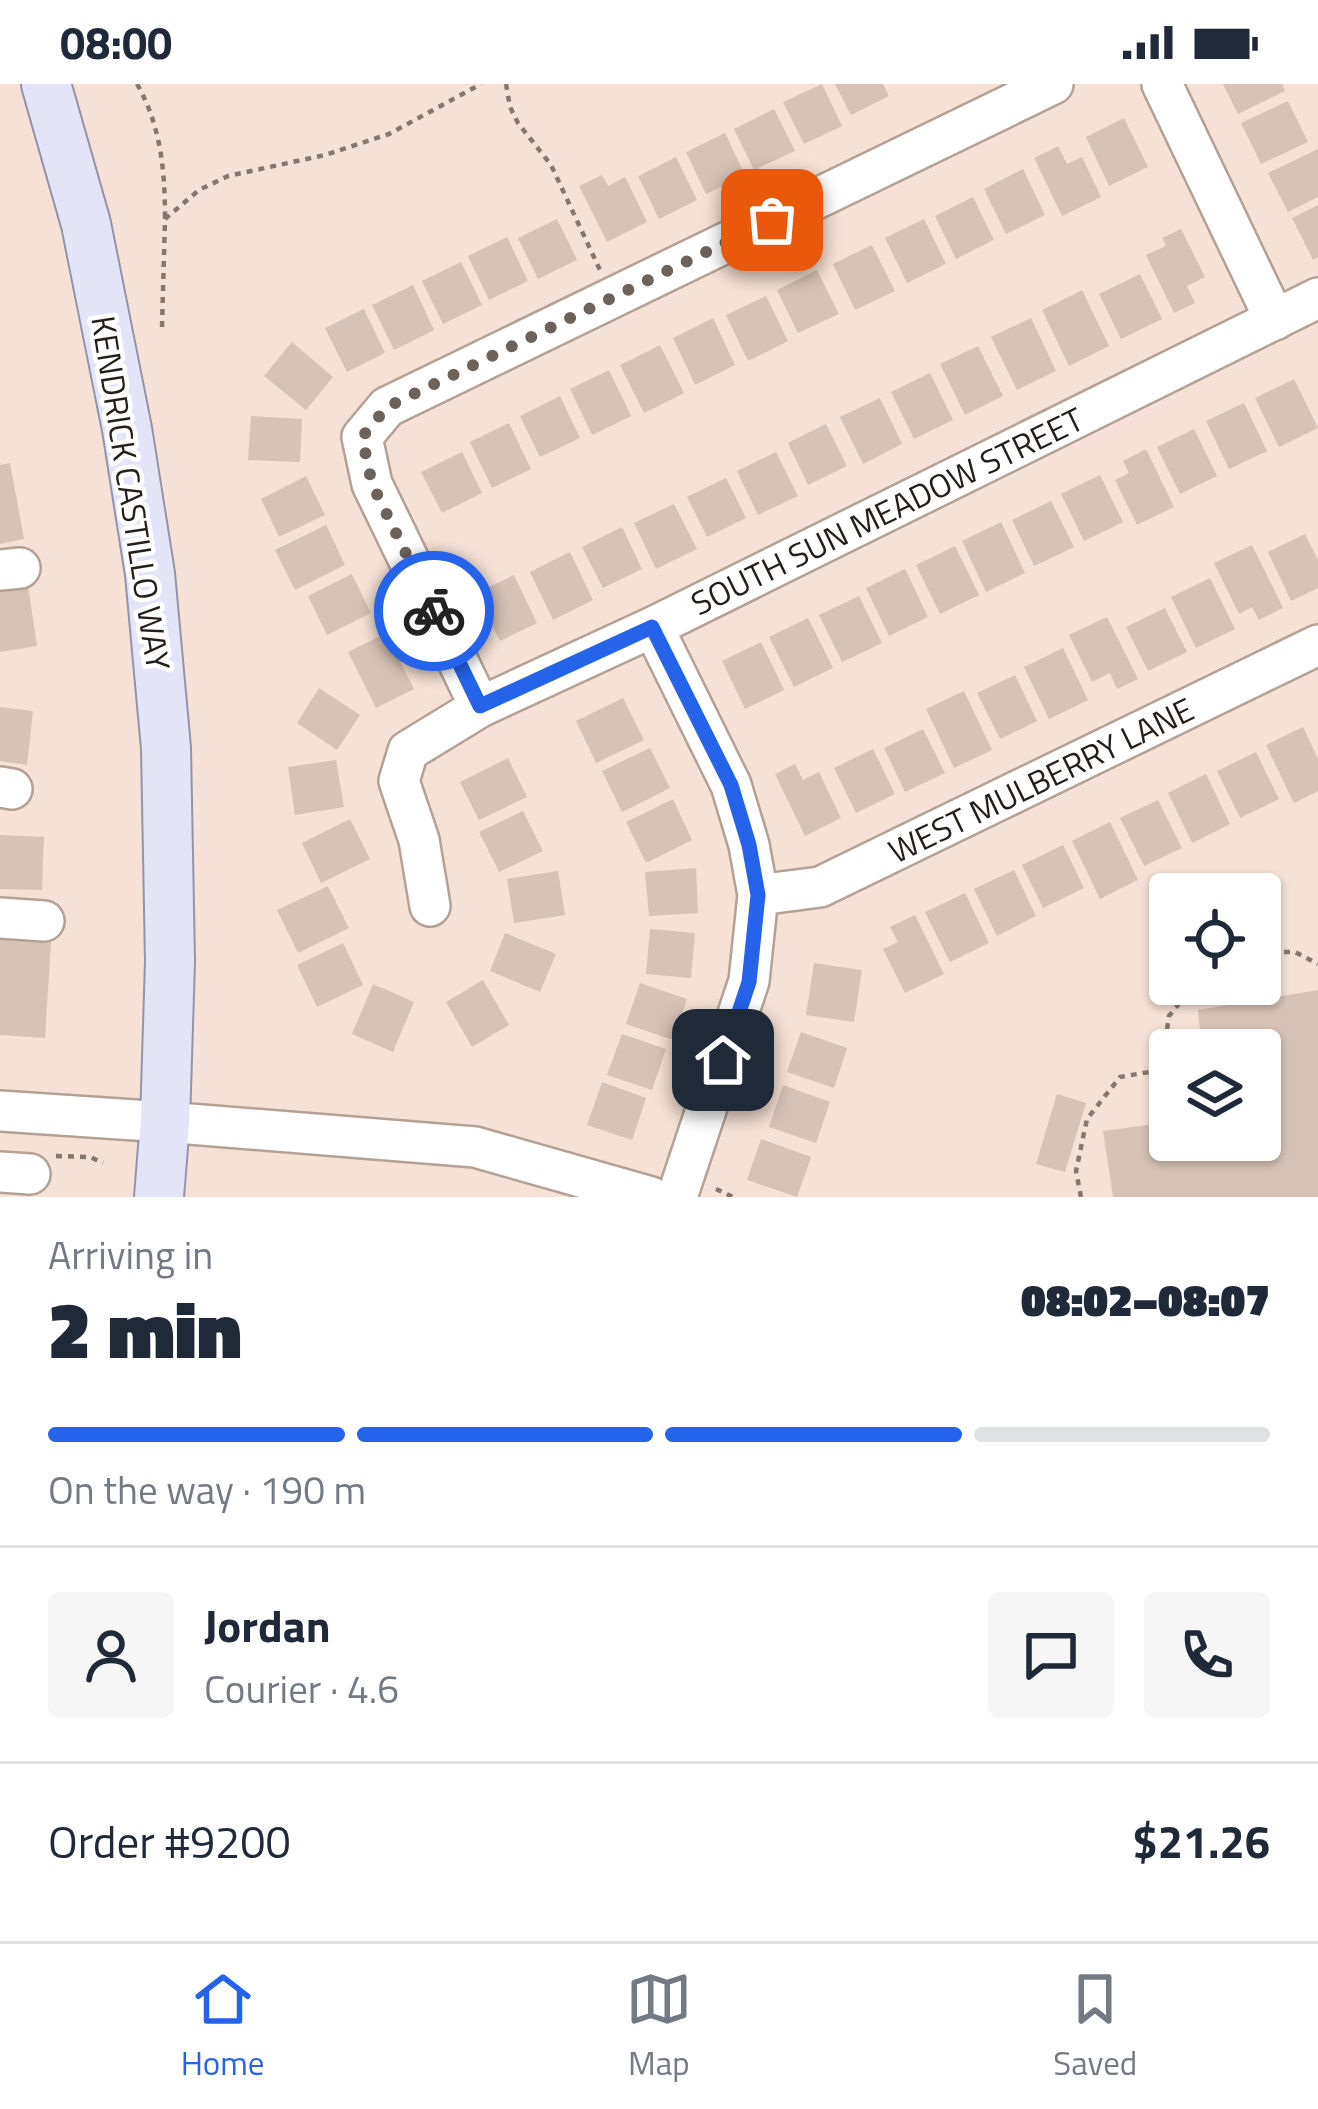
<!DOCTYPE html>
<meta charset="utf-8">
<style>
body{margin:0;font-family:"Titillium Web",sans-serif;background:#f6f6f7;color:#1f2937;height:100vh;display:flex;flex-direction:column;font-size:45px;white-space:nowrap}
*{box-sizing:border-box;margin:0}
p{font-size:39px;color:#747a83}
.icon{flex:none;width:66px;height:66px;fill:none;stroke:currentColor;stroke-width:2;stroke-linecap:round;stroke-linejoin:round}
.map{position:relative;height:1113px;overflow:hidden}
.details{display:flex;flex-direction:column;background:#fff;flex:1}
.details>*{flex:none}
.fabs{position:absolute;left:1149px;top:789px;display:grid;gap:24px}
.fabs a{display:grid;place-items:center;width:132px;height:132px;border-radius:12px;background:#fff;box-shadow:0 3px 9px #0004;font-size:60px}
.pin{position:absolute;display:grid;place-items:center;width:102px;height:102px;color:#fff;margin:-51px;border-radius:24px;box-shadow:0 6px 18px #0006}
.courier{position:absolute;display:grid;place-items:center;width:120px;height:120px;margin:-60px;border:9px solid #2563eb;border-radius:50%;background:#fff;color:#222;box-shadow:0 3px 15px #0007}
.overview em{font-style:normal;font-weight:800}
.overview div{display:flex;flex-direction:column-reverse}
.overview{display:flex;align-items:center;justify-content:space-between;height:204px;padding:0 48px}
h1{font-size:78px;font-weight:800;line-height:90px}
.bar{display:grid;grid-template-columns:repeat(4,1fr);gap:18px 12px;align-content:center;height:144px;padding:0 48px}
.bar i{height:15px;border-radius:9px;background:#e0e1e3}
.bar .current{background:#2563eb}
.bar p{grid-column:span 4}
.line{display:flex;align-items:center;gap:30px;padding:0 48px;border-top:3px solid #e0e1e3}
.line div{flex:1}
.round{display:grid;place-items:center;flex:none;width:126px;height:126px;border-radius:12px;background:#f6f6f7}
.status{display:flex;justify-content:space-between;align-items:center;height:84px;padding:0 60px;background:#fff;direction:ltr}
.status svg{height:33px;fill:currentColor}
.tab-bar{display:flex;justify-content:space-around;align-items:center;height:168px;border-top:3px solid #e0e1e3;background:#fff;font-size:33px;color:#747a83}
.tab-bar a{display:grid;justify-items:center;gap:6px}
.tab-bar .current{color:#2563eb}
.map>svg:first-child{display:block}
.building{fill:#d6c2b6}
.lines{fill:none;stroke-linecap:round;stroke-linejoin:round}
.minor-casing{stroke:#b3a195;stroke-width:44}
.major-casing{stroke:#9493a7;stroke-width:52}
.path{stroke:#84776f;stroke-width:4.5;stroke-dasharray:6 6;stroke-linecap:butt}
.minor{stroke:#fff;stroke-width:39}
.major{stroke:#e3e4f8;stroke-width:48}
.done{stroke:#6d625a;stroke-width:12;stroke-dasharray:0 21.6}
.route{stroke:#2563eb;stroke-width:15}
.labels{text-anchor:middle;stroke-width:9;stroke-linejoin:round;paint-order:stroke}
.street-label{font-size:33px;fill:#241d18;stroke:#fff}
</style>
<div class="status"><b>08:00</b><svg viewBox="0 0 49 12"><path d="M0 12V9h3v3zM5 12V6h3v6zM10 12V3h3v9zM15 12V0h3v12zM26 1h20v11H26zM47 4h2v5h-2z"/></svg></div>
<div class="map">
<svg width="1318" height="1113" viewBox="0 0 1318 1113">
<rect width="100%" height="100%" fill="#f5e1d5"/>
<!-- building -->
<path class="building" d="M822 0 842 42 804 60 783 18Z
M835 0H883L889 12 851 31Z
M1223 0H1282L1285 7 1238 30Z
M1288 17 1308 58 1261 80 1241 39Z
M774 25 795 67 754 86 734 45Z
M1124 34 1148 83 1109 102 1086 53Z
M725 49 745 91 706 110 686 68Z
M1058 62 1067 80 1082 73 1101 113 1062 132 1034 74Z
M1318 65V113L1288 128 1268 89Z
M676 73 697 116 659 135 638 92Z
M1023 85 1045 131 1006 150 984 105Z
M602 91 608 102 625 93 647 138 607 158 579 102Z
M973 113 994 156 956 175 935 132Z
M1318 121V173L1313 176 1292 134Z
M557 135 577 176 538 195 518 154Z
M924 135 946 180 907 199 885 154Z
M1181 145 1205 193 1187 202 1195 219 1174 229 1146 171 1166 162 1162 154Z
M507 153 528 197 489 216 468 172Z
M872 161 895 207 855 226 833 180Z
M461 178 482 221 443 240 422 197Z
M817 186 839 230 798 249 777 206Z
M1140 190 1162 235 1121 255 1099 210Z
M413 201 434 246 394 266 372 221Z
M1082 206 1109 262 1069 282 1042 226Z
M766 212 788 257 748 277 726 231Z
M364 225 385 269 347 288 325 244Z
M713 234 735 281 695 301 673 254Z
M1031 234 1056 287 1017 306 991 253Z
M292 258 333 293 306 326 264 292Z
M660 261 684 309 644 329 620 281Z
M978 262 1003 312 965 331 940 280Z
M609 286 631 332 592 351 570 305Z
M930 289 953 336 914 355 891 308Z
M1294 295 1318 344 1279 363 1255 314Z
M560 312 580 354 540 373 520 332Z
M880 314 902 360 863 380 840 333Z
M1244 319 1267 367 1229 385 1206 337Z
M251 332 302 335 300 378 248 376Z
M509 339 531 385 492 404 470 358Z
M826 340 847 382 808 401 788 359Z
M1194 345 1217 392 1180 410 1157 363Z
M1146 365 1174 423 1137 441 1115 396 1129 389 1123 377Z
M462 368 482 409 442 429 421 388Z
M776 368 798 412 758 431 737 387Z
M10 379 24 455 0 460V381Z
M1100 391 1123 438 1084 457 1061 410Z
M306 392 325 431 279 453 261 415Z
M726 394 746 434 707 453 687 413Z
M1051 417 1074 463 1034 482 1012 436Z
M674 420 697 465 656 485 634 439Z
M1001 438 1025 489 986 508 962 457Z
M326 441 345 481 295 506 275 466Z
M622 443 642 485 603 504 582 463Z
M1305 450 1318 476V504L1291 517 1268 468Z
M1252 461 1283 524 1259 536 1252 523 1239 530 1214 479Z
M955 462 979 511 940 530 916 481Z
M570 468 593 516 553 536 530 488Z
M905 485 928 533 889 552 866 504Z
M26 488 37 562 0 568V492Z
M352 490 371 529 327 551 308 512Z
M514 491 537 539 500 557 476 509Z
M1210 494 1235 545 1196 564 1171 513Z
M859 512 882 559 842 578 819 531Z
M1165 524 1187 568 1148 587 1126 543Z
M1107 533 1138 595 1117 605 1110 589 1092 598 1069 551Z
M808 534 833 584 794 603 769 553Z
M386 549 414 605 376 624 348 568Z
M761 558 784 606 745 625 722 577Z
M1063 564 1088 616 1049 635 1024 583Z
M1015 591 1037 637 1000 655 977 609Z
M319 604 360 631 337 666 297 639Z
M964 607 992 666 954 684 926 625Z
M623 614 644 656 596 679 576 637Z
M0 623 33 627 27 681 0 677Z
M1303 643 1318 675V707L1294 719 1266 661Z
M923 645 945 689 905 708 884 664Z
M650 664 670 704 622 728 602 687Z
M873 665 895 710 856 729 834 684Z
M1256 668 1279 715 1240 734 1217 687Z
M508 674 527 713 479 736 460 698Z
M336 676 344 723 295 731 288 683Z
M795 680 803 696 819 688 841 734 805 752 775 690Z
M1206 690 1230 740 1192 759 1168 709Z
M673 715 692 756 646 779 626 738Z
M1158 716 1182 764 1144 782 1120 734Z
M523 727 543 767 499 788 479 748Z
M350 735 370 775 321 799 302 759Z
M1110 738 1138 796 1100 815 1072 757Z
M0 751 44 753 42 806 0 805Z
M1063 761 1084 804 1043 824 1022 781Z
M696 784 698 829 649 832 645 788Z
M1014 786 1036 832 997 852 974 805Z
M558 787 565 831 514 839 507 795Z
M328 802 349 844 298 869 277 826Z
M965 809 989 859 950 878 925 828Z
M915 831 944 890 905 909 883 865 898 858 890 843Z
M0 839 52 842 45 954 0 951Z
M650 845 695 849 691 894 646 890Z
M505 849 556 870 540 908 490 887Z
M343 859 363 901 317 923 297 881Z
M814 879 862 886 854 938 806 931Z
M483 896 509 941 472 963 446 918Z
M640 899 687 915 673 956 626 940Z
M373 900 414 918 393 968 352 950Z
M1318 906V1113H1113L1103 1047 1170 1038V1056H1260V966H1202L1198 926Z
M801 948 847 964 834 1004 787 988Z
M622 950 666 965 652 1006 607 991Z
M602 998 646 1014 632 1056 587 1041Z
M783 1001 830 1018 816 1059 769 1043Z
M1057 1010 1086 1019 1065 1088 1036 1080Z
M761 1055 811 1073 797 1113 747 1096Z"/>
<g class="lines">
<defs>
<path id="minor" d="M1162 0 1275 236
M0 486 20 484
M653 543 731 701 749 761 758 811 749 897 677 1113
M480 623 372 400 362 353 387 323 1053 0
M0 703 12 705
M758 811 820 803 1318 561
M430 822 419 756 399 697 408 667 480 623 653 543 1318 214
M0 834 44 837
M0 1027 165 1038 475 1063 651 1113
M0 1088 30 1090"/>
<path id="major" d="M46 0 86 140 127 345 150 490 166 664 170 877 165 1038 159 1113"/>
</defs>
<!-- minor casing -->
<use href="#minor" class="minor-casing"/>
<!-- major casing -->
<use href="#major" class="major-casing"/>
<!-- path -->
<path class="path" d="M137 0C161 42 165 87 165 135
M506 0 510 23 518 39 551 81 600 186
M162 243 165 135 199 106 228 92 325 71 389 50 481 0
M1260 868H1295L1318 880
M56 1072 90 1073 103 1079
M716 1105 733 1113
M1081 1113 1076 1087 1087 1035 1120 993 1161 986 1169 932 1195 900"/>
<!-- minor -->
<use href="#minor" class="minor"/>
<!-- major -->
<use href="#major" class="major"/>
</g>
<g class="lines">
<!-- done -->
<path class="done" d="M434 527 372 400 362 353 387 323 772 136"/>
<!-- route -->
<path class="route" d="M434 527 480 622 652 543 731 701 749 761 758 811 749 898 723 976"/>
</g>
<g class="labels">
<!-- street labels -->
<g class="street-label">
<text transform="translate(131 409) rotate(81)" y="12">KENDRICK CASTILLO WAY</text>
<text transform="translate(887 427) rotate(-26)" y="12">SOUTH SUN MEADOW STREET</text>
<text transform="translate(1041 696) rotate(-26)" y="12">WEST MULBERRY LANE</text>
</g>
</g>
</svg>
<div class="fabs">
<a><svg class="icon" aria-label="locate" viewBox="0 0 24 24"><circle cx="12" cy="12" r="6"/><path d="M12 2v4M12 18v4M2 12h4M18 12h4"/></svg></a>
<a><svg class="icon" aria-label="layers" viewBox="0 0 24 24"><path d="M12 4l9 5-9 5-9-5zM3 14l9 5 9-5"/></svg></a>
</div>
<div class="pin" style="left:772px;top:136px;background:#ea580c"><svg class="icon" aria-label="bag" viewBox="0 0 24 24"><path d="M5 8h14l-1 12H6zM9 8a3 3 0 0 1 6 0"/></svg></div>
<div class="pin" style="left:723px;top:976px;background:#1f2937"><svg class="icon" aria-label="home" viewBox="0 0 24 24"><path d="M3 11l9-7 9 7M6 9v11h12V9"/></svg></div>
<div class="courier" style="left:434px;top:527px"><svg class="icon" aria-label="bike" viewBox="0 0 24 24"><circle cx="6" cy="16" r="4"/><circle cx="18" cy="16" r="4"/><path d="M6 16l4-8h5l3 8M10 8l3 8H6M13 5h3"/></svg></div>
</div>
<section class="details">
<div class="overview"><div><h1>2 min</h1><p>Arriving in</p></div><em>08:02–08:07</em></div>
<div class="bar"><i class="current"></i><i class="current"></i><i class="current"></i><i></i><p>On the way · 190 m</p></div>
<div class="line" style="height:216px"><a class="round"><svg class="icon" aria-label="person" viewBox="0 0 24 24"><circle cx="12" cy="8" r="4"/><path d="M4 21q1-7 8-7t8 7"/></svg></a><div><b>Jordan</b><p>Courier · 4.6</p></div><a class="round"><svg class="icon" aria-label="chat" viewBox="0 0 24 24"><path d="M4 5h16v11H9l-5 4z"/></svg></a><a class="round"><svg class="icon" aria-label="phone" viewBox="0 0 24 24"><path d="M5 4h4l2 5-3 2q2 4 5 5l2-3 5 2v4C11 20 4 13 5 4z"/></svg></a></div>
<div class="line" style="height:156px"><div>Order #9200</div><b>$21.26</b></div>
</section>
<nav class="tab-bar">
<a class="current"><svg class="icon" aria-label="home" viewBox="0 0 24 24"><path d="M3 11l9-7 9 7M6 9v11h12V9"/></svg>Home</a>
<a><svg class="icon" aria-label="map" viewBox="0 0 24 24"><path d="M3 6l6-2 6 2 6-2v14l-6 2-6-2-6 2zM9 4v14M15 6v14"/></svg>Map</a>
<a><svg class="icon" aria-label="saved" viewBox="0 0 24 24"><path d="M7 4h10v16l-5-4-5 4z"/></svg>Saved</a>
</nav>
